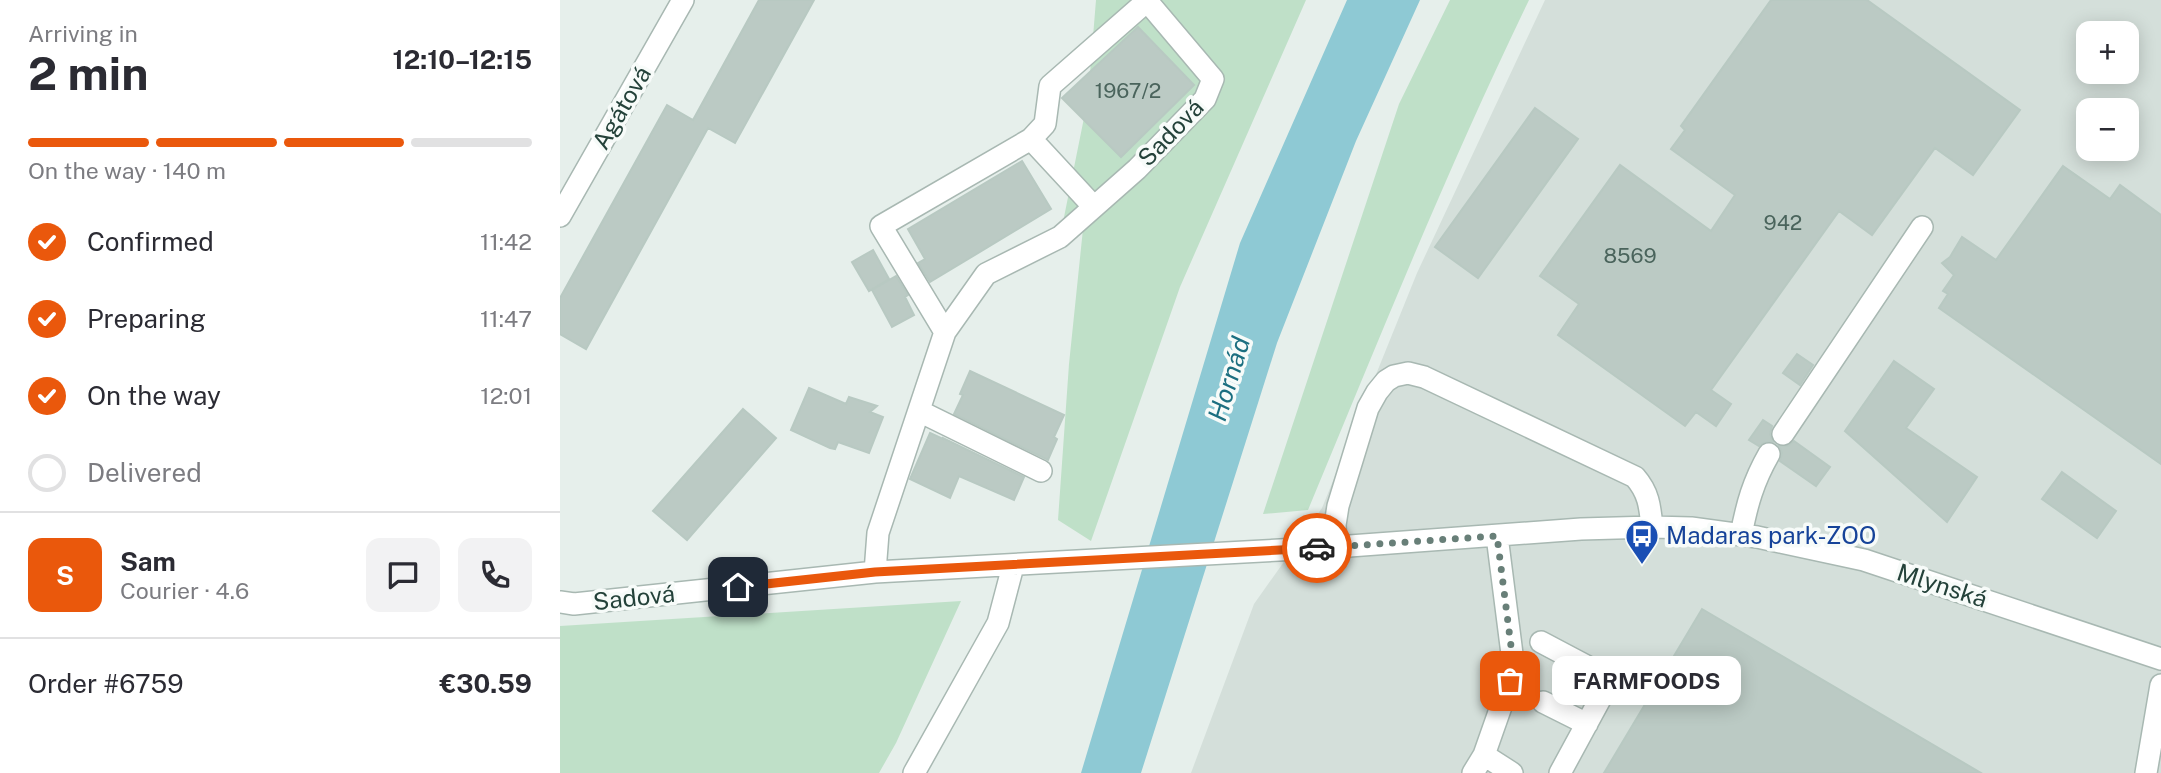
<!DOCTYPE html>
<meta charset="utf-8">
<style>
body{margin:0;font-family:"Public Sans",sans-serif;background:#f2f2f3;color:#2b2b33;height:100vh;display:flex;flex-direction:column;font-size:26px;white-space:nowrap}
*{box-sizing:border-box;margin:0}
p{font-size:23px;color:#7c7c81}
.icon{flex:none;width:38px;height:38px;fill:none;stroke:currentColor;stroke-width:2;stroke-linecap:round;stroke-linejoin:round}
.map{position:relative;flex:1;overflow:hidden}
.sheet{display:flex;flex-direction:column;background:#fff;width:560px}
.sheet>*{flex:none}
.buttons{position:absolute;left:1516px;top:21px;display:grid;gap:14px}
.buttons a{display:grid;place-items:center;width:63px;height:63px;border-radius:14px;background:#fff;box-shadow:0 4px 18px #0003;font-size:35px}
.pin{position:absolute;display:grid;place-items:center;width:60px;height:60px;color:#fff;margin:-30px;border-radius:14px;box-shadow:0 4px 10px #0006}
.courier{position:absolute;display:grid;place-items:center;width:70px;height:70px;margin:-35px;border:5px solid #ea580c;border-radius:50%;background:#fff;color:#222;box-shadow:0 2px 9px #0007}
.bubble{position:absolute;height:49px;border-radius:14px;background:#fff;box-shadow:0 4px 18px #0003;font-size:23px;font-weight:700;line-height:49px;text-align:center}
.headline em{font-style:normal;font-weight:700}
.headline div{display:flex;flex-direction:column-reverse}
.headline{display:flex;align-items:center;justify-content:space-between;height:119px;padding:0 28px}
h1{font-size:46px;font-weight:700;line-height:52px}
.bar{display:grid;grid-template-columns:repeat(4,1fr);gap:10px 7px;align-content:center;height:84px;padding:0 28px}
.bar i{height:9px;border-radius:5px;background:#e1e1e2}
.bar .active{background:#ea580c}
.bar p{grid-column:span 4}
.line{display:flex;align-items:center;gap:18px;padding:0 28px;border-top:2px solid #e1e1e2}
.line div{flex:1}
.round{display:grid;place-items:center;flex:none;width:74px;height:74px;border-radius:14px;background:#f2f2f3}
ol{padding:0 28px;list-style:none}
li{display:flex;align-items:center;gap:21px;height:77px}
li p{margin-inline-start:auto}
li .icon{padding:7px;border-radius:50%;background:#ea580c;color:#fff;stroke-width:4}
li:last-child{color:#7c7c81}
li i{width:38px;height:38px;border:4px solid #e1e1e2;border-radius:50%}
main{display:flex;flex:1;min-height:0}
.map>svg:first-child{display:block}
.built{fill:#d4dfda;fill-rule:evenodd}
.green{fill:#bfe0c8}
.water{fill:#8ec9d4}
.building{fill:#bbcac4;stroke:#b8c9c2;stroke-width:2}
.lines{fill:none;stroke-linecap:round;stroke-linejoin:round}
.minor-casing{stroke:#a8b8b2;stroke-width:24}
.minor{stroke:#fff;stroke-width:21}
.done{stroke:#687f78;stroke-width:7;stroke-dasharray:0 12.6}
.route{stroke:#ea580c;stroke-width:9}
.labels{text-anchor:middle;stroke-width:7;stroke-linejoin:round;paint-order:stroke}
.number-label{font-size:21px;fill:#4a645c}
.street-label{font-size:24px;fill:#24423a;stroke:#f7fbf9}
.transit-label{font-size:24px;fill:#164399;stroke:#f7fbf9;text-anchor:start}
.water-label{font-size:26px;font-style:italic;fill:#1c6f80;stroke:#f7fbf9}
</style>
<main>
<section class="sheet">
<div class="headline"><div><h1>2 min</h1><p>Arriving in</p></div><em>12:10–12:15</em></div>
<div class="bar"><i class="active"></i><i class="active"></i><i class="active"></i><i></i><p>On the way · 140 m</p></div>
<ol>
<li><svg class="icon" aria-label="check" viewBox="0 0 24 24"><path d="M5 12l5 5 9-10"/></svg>Confirmed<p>11:42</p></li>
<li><svg class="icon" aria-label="check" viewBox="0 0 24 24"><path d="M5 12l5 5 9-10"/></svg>Preparing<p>11:47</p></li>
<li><svg class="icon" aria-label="check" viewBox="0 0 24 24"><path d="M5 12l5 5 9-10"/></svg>On the way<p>12:01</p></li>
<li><i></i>Delivered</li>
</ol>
<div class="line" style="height:126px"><b class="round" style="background:#ea580c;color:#fff">S</b><div><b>Sam</b><p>Courier · 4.6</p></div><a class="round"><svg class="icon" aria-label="chat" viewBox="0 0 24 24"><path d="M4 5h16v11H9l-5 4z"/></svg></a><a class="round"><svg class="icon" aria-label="phone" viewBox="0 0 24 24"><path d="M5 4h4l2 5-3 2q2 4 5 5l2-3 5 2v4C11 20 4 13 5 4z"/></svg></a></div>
<div class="line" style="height:91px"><div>Order #6759</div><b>€30.59</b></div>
</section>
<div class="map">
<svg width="1601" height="773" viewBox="0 0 1601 773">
<rect width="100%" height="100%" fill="#e6efeb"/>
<!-- built -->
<path class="built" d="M985 0H1601V773H631L694 604 762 508 857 273ZM1528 33H1566V72H1528ZM1528 110H1566V149H1528Z"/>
<!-- green -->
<path class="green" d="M536 0H746L620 287 531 541 498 520 509 364 523 229 500 237 528 98Z
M890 0H969C888 167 819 339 748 510L703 514 839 104Z
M401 601 336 743 319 773H0V626Z"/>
<!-- water -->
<path class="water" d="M787 0H860L796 141 717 343 581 773H521L680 243Z"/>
<!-- building -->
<path class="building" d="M199 0H254L175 143 148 128 26 349 0 334V298L107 105 133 120Z
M1211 0H1307L1460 110 1413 175 1375 148 1312 235 1279 211 1151 390 1171 404 1156 426 1136 412 1125 426 998 335 1019 304 980 276 1060 165 1151 231 1175 195 1111 149 1125 130 1121 126Z
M578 27 634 85 561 157 502 98Z
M975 108 1018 139 918 278 875 247Z
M462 161 491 209 370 282 358 263 365 259 348 229Z
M1503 166 1550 199 1560 185 1601 215V464L1379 308 1388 294 1383 291 1394 275 1382 263 1390 257 1402 237 1436 260Z
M313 250 329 279 309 291 292 262Z
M336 276 348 295 345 297 354 315 332 327 312 290Z
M1237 354 1253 365 1240 385 1223 373Z
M1334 361 1374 389 1346 428 1417 477 1387 522 1285 431Z
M410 371 504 415 494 437 497 439 488 460 394 414 403 395 400 394Z
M249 388 286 404 289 397 317 406 310 412 323 417 309 453 278 442 275 449 270 448 231 430Z
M183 409 216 438 127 540 93 511Z
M1203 420 1212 426 1210 434 1213 442 1203 443 1199 446 1189 440Z
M370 433 383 439V438L464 477 454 500 399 476 390 498 350 479Z
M1234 441 1270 467 1256 486 1220 461 1222 453 1219 446H1228Z
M1502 472 1556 511 1537 538 1482 499Z
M1142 609 1421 773H1044Z"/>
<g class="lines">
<defs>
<path id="minor" d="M471 139 485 124 490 86 587 1 653 79 645 99 577 169 534 207 471 139 321 226 385 332 426 274 500 237 534 207
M0 216 123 0
M359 411 481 471
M1223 434 1362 227
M1181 535C1187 504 1193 482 1209 454
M776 547 775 525 778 506 808 408 817 392 826 381 834 376 848 373 864 377 1075 477C1089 493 1090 507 1092 527
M315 572 318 533 385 332
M0 602 14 604 315 572 776 547 1021 529 1092 527 1131 528 1197 537 1304 560 1601 659
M981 642 1051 679 1000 773
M983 702 1027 724
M924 755 952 773
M354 773 438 623 453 566
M913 773 924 755 950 681 952 654 937 536
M1586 773 1601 685"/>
</defs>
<!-- minor casing -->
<use href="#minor" class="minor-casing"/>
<!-- minor -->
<use href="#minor" class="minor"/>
</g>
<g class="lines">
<!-- done -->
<path class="done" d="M757 548 937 536 952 654 950 681"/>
<!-- route -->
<path class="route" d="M178 587 315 572 757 548"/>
</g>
<!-- icons -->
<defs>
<symbol id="bus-pin" viewBox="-11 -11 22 30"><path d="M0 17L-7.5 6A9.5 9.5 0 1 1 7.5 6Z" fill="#1a4fb4" stroke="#f7fbf9"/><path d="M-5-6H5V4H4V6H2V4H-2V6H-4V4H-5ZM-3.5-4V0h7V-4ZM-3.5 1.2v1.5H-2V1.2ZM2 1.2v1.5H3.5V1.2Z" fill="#fff"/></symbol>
</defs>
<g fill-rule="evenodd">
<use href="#bus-pin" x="1063" y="517" width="38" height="52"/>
</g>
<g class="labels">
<!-- number labels -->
<g class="number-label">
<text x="568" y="98">1967/2</text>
<text x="1223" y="230">942</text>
<text x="1070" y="263">8569</text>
</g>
<!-- street labels -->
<g class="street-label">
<text transform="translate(62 108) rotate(-60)" y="8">Agátová</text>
<text transform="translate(611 133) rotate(-46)" y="8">Sadová</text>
<text transform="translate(1382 586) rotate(18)" y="8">Mlynská</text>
<text transform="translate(74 598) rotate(-6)" y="8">Sadová</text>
</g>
<!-- transit labels -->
<g class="transit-label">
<text x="1106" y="544">Madaras park-ZOO</text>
</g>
<!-- water labels -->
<g class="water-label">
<text transform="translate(669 379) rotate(-73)" y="9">Hornád</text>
</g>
</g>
</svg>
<div class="buttons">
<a>+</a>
<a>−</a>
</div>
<div class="pin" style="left:950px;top:681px;background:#ea580c"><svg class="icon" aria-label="bag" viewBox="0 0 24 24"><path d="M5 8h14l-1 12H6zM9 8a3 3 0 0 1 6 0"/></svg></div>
<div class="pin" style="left:178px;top:587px;background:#1f2937"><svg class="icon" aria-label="home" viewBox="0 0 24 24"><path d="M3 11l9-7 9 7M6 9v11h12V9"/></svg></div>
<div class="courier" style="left:757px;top:548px"><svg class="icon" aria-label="car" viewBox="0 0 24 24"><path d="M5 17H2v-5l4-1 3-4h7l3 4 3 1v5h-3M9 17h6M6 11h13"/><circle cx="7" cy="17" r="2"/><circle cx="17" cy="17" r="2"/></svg></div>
<div class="bubble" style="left:992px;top:656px;width:189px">FARMFOODS</div>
</div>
</main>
